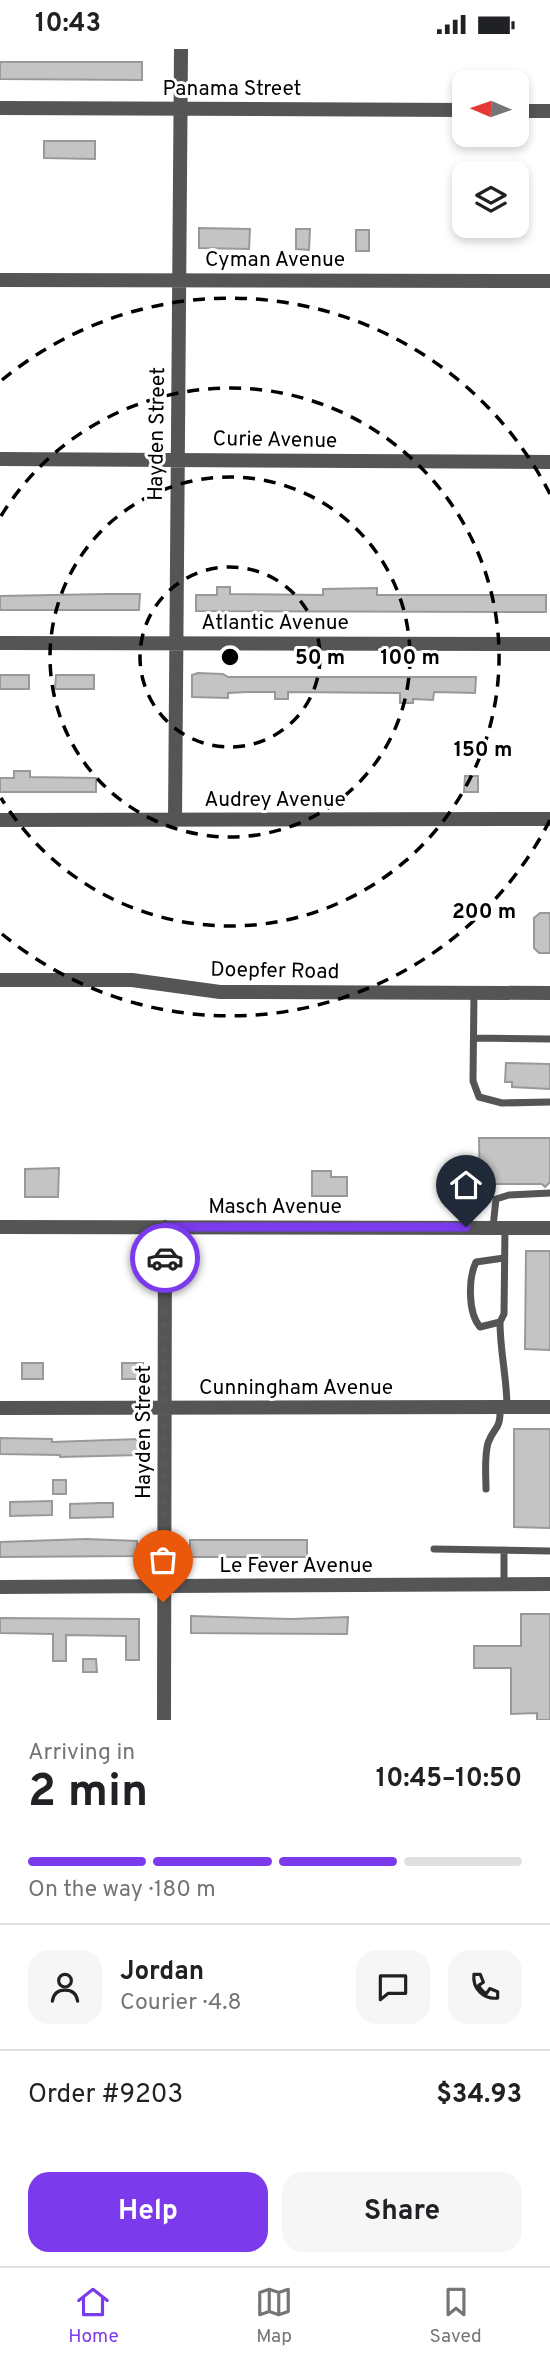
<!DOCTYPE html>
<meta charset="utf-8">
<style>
body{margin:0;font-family:Overpass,sans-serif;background:#f6f6f6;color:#202124;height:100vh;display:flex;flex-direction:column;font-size:26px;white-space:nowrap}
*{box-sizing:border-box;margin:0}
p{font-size:23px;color:#757577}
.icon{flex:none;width:38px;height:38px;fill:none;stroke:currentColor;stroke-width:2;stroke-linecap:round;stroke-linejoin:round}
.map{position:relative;height:1671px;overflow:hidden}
.details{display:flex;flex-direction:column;background:#fff;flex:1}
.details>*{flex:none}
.needle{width:46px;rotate:272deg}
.controls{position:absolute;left:452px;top:21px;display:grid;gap:14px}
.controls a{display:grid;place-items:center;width:77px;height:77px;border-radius:14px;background:#fff;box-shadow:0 4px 10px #0003;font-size:35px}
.pin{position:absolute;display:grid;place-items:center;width:60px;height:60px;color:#fff;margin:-72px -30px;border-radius:50% 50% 50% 0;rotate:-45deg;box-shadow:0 0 7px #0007}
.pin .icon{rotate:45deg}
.courier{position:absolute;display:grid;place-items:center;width:70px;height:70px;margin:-35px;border:5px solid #7c3aed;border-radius:50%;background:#fff;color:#222;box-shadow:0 2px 9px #0007}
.summary em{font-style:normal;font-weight:700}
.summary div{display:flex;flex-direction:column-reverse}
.summary{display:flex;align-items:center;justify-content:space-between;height:119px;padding:0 28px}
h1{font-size:46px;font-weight:700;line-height:52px}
.bar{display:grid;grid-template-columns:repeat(4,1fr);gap:10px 7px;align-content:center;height:84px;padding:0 28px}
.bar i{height:9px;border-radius:5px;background:#e0e0e0}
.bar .current{background:#7c3aed}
.bar p{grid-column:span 4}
.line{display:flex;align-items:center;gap:18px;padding:0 28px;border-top:2px solid #e0e0e0}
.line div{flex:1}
.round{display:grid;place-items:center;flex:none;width:74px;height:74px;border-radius:21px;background:#f6f6f6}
.action{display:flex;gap:14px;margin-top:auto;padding:14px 28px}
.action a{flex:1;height:80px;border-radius:21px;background:#7c3aed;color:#fff;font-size:28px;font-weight:700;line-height:80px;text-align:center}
.action a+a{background:#f6f6f6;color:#202124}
.status{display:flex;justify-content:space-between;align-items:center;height:49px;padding:0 35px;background:#fff;direction:ltr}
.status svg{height:19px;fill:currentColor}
.tab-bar{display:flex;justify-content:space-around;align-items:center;height:98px;border-top:2px solid #e0e0e0;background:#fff;font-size:19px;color:#757577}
.tab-bar a{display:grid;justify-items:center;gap:4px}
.tab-bar .current{color:#7c3aed}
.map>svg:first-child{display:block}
.building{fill:#c4c4c4;stroke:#999;stroke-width:2}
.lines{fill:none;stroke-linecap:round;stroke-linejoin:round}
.lane{stroke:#555;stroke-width:7}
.street{stroke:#555;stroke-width:14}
.done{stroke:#595959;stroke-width:7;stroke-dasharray:0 12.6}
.route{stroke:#7c3aed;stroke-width:9}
.ring{fill:none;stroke:#000;stroke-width:3.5;stroke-dasharray:12 9}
.labels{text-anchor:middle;stroke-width:6;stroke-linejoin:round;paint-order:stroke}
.street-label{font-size:21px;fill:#000;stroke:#fff}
.centre{fill:#000;stroke:#fff;stroke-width:3.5}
.ring-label{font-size:21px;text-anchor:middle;font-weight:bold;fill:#000;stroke:#fff;stroke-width:6;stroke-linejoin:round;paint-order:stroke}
</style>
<div class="status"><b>10:43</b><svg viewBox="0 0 49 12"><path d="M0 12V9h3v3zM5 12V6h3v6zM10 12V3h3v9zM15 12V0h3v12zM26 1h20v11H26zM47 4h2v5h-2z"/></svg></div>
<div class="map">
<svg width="550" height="1671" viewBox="0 0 550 1671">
<rect width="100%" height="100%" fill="#fff"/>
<!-- building -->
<path class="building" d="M0 13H142V31L0 30Z
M44 92H95V110L44 109Z
M199 179 250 180 249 200 199 199Z
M296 180H310L309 201 296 200Z
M356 181H369V202H356Z
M217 538H230V545L323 546V540L377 539V546H546V563L196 562V546H217Z
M105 545H140L139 561H0V547Z
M198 624 223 625 228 628H476L475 644 434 643 433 651 413 650V654H400V644L288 643V650H275V643H247L228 644V649L192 648V626Z
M0 626H29V640H0Z
M56 626H94V640H55Z
M14 722H30V728L96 729V743H0V729H14Z
M465 727H478V743H464Z
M540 864H550V904H539L534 899V869Z
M506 1014 550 1015V1040L512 1038V1033H505Z
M479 1089H550V1133L545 1138 542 1135H480Z
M59 1119 58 1148H25V1120Z
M312 1122H331V1128H347V1147H312Z
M526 1202H550V1301L525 1300Z
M22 1314H43V1330H22Z
M122 1314H143V1330H122Z
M514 1380H550V1479L514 1478Z
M0 1389 52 1390V1393L139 1390V1406L60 1408V1406L0 1405Z
M53 1431H66V1445H53Z
M52 1452V1466L10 1467V1453Z
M100 1454H113V1468L70 1469V1455Z
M86 1490 137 1492V1507L0 1508V1493Z
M190 1491H307V1508H190Z
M521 1565H550V1671H537V1664L511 1665V1619H474V1597H521Z
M191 1567 291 1570 348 1568 347 1585 191 1584Z
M0 1569 139 1570V1611H126V1587L66 1586V1612H53V1585L0 1584Z
M83 1610H96L97 1623H83Z"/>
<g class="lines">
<!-- lane -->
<path class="lane" d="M474 944 473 1032 479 1048 502 1054 550 1053
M474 989 550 990
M493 1178 496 1150 509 1146 550 1144
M504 1209 476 1213C468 1230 468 1264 480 1278L500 1273 504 1265 505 1179
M500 1273C500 1303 507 1329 507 1358
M486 1440C486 1426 484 1409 488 1394 494 1377 501 1382 500 1358
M434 1500 550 1502
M504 1535V1501"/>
<!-- street -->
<path class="street" d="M0 59 464 61
M516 62H550
M0 231 550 232
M0 410 550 413
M0 594 550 595
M0 771 550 770
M175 771 181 0
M0 931H132L220 943 550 944
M0 1178 550 1179
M0 1359 550 1358
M0 1538 550 1535
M164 1671 165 1178"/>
</g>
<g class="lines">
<!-- done -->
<path class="done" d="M163 1553 165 1209"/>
<!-- route -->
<path class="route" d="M165 1209V1178H466"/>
</g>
<!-- distance rings -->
<g class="ring">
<circle cx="230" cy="608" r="90"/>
<circle cx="230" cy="608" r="180"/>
<path d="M1 467A269 269 0 1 1 1 749"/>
<path d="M550 771A359 359 0 0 1 2 885M2 331A359 359 0 0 1 550 445"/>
</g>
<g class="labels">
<!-- street labels -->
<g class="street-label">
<text x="232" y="46">Panama Street</text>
<text x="275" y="217">Cyman Avenue</text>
<text transform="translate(156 385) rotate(-89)" y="7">Hayden Street</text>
<text transform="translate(275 390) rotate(1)" y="7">Curie Avenue</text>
<text x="275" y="580">Atlantic Avenue</text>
<text x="275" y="757">Audrey Avenue</text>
<text transform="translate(275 921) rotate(1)" y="7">Doepfer Road</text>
<text x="275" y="1164">Masch Avenue</text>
<text x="296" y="1345">Cunningham Avenue</text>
<text transform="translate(143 1383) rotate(-90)" y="7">Hayden Street</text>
<text x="296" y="1523">Le Fever Avenue</text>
</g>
</g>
<circle cx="230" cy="608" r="10" class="centre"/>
<g class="ring-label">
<text x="320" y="615">50 m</text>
<text x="410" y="615">100 m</text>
<text x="483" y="707">150 m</text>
<text x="484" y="869">200 m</text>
</g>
</svg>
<div class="controls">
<a><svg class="needle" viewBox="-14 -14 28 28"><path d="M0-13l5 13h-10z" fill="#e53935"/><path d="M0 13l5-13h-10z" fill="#757577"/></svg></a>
<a><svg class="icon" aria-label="layers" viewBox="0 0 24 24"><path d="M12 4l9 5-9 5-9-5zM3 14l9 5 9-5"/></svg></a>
</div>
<div class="pin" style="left:163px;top:1553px;background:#ea580c"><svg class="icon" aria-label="bag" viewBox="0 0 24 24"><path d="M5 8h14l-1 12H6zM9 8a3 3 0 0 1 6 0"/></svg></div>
<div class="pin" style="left:466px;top:1178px;background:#1f2937"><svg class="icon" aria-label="home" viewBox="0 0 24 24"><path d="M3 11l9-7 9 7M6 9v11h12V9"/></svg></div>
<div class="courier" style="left:165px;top:1209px"><svg class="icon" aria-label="car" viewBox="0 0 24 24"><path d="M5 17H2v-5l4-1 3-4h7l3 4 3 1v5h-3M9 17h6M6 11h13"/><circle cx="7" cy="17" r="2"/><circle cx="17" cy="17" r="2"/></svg></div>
</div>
<section class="details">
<div class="summary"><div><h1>2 min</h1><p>Arriving in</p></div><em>10:45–10:50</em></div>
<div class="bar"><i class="current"></i><i class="current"></i><i class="current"></i><i></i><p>On the way · 180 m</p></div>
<div class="line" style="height:126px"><a class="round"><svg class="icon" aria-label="person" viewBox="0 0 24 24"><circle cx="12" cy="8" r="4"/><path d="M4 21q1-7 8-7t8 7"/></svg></a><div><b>Jordan</b><p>Courier · 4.8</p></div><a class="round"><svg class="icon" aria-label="chat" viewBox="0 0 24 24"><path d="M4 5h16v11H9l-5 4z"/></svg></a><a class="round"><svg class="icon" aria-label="phone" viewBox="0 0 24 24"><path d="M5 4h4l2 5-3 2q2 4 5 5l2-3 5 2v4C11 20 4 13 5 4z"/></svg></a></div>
<div class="line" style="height:91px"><div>Order #9203</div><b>$34.93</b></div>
<div class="action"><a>Help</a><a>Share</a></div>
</section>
<nav class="tab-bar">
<a class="current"><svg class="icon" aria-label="home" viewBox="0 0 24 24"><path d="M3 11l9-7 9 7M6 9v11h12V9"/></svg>Home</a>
<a><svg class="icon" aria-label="map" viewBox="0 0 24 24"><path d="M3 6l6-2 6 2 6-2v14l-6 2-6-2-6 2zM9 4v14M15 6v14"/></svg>Map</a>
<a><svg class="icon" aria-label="saved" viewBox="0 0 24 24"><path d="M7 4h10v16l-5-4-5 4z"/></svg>Saved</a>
</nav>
